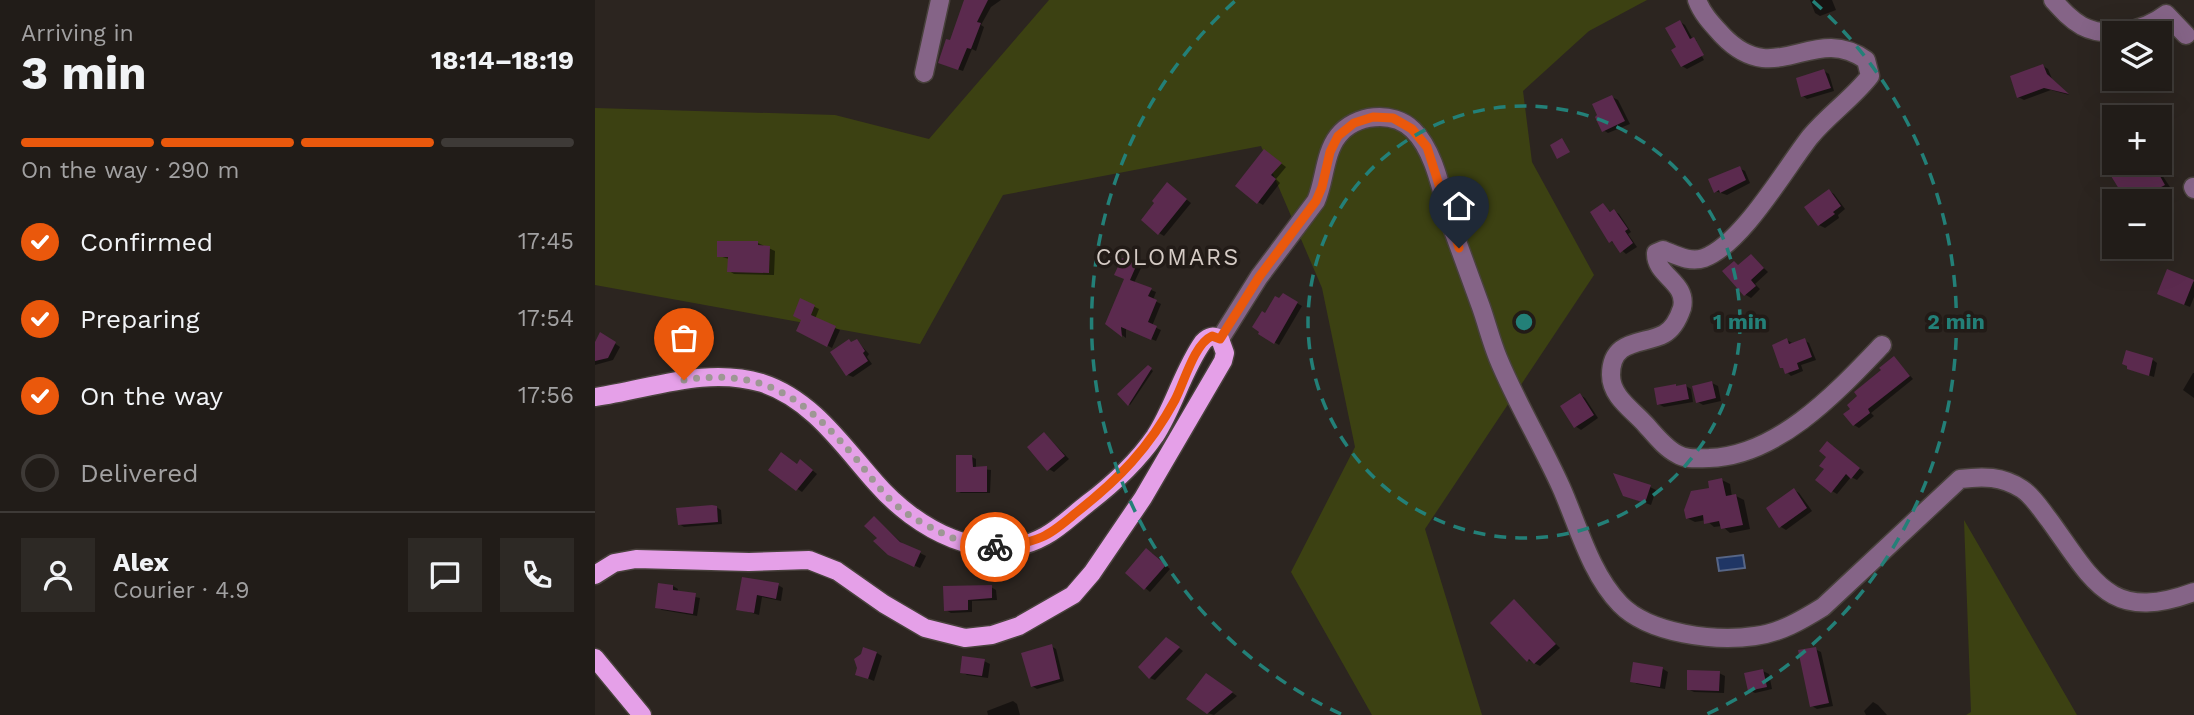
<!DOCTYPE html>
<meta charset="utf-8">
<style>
body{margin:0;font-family:"Work Sans",sans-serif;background:#2d2925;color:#f1f3f6;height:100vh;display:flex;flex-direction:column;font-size:26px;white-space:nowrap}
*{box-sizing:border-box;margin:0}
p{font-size:23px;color:#a2a1a2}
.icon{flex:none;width:38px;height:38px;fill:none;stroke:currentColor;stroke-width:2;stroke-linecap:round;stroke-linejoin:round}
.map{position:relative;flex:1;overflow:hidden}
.side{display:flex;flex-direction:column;background:#211c18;width:595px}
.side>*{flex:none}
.controls{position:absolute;left:1507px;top:21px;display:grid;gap:14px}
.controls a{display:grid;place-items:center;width:70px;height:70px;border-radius:0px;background:#211c18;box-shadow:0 7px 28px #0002,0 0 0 2px #3e3a37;font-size:35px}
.pin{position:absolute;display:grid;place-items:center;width:60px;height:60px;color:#fff;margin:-72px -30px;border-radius:50% 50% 50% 0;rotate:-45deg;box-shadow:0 0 7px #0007}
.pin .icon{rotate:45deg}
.courier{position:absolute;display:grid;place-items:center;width:70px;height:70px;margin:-35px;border:5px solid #ea580c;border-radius:50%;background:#fff;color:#222;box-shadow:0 2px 9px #0007}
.headline em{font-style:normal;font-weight:700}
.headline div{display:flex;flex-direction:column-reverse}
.headline{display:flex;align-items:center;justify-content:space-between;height:119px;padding:0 21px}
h1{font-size:46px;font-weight:700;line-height:52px}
.bar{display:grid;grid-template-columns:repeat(4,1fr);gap:10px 7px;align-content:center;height:84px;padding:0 21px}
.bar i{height:9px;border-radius:5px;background:#3e3a37}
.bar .current{background:#ea580c}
.bar p{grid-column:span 4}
.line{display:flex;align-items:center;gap:18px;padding:0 21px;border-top:2px solid #3e3a37}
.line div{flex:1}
.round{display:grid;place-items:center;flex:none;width:74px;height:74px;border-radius:0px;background:#2d2925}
ol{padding:0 21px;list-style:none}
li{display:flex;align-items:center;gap:21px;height:77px}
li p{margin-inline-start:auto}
li .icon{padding:7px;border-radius:50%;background:#ea580c;color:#fff;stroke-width:4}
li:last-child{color:#a2a1a2}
li i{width:38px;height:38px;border:4px solid #3e3a37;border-radius:50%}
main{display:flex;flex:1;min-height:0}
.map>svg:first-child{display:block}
.green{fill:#3c4112}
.water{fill:#1f3665;stroke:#576686;stroke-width:2}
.shadow{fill:#0007}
.building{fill:#5b2a4e}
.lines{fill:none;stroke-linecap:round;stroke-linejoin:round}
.minor-casing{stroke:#48413c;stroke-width:21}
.major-casing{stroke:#48413c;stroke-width:21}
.minor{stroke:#856487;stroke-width:18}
.major{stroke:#e5a0e8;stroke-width:18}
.done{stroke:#9d9794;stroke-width:7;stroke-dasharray:0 12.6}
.route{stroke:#ea580c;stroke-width:9}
.ring{fill:none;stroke:#238078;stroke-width:3.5;stroke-dasharray:12 9}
.labels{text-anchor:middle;stroke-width:7;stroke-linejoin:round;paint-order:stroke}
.quarter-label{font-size:23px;letter-spacing:2px;fill:#d5cbc5;stroke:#221b17}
.centre{fill:#238078;stroke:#221b17;stroke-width:3.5}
.ring-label{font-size:21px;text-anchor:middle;font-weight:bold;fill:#238078;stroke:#221b17;stroke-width:7;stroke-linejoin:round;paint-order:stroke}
</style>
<main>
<section class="side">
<div class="headline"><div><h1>3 min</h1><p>Arriving in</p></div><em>18:14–18:19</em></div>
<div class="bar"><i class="current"></i><i class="current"></i><i class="current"></i><i></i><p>On the way · 290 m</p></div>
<ol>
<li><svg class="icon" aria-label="check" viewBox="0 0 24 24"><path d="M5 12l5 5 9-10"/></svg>Confirmed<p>17:45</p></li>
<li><svg class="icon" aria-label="check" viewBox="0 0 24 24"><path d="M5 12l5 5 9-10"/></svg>Preparing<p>17:54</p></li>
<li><svg class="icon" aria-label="check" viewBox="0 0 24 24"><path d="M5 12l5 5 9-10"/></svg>On the way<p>17:56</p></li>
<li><i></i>Delivered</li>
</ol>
<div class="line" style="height:126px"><a class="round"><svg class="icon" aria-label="person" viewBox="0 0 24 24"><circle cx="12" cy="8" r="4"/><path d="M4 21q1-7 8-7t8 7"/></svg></a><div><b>Alex</b><p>Courier · 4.9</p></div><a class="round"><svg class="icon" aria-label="chat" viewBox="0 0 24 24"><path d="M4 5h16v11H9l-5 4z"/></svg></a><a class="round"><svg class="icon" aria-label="phone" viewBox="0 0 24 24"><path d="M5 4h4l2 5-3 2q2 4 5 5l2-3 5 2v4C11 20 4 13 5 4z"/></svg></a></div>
</section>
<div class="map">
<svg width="1599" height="715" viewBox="0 0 1599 715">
<rect width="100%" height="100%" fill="#2c2520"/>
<!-- green -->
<path class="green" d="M454 0H1052L994 31 928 91 937 162 999 275 830 529 887 715H777L696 572 760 447 727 288 666 146 408 195 325 344 0 285V108L240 115 334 139Z
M1369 520 1482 715H1371L1376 712Z"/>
<!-- water -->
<path class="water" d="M1148 555 1150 568 1124 571 1122 558Z"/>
<!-- shadow -->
<path class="shadow" d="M371 0H406L396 7 386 25 389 27 381 51 377 49 368 71 350 65Z
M1215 0H1237L1241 10 1225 16 1220 13Z
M1085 22 1090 25 1097 38 1102 41H1099L1109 60 1092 69 1087 66 1083 48Z
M1519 55V72L1511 60Z
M1448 66 1453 69 1457 79 1474 95 1456 90 1429 100 1423 97Z
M1229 71 1234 74 1239 91 1212 99 1208 96Z
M1534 79H1556L1543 88Z
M1017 97 1023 100 1035 124 1013 133 1008 130Z
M674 154 691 167 681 179 685 183 668 205 663 202Z
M1519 163H1559L1577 190 1561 199 1555 196 1549 199 1545 197 1538 200 1530 195 1513 167Z
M1144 168 1150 171 1155 183 1132 195 1120 191Z
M577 188 596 203 569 236 564 233 562 203Z
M1234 191 1239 194 1250 209 1243 215 1244 218 1230 228 1224 225Z
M1008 205 1017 213 1019 211 1024 214 1036 232 1033 234 1042 247 1031 254 1016 241Z
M163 243 180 251 179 275 139 274 134 271V259L124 256Z
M1156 256 1173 272 1160 284 1165 289 1156 298 1151 295 1145 266Z
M541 266 546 268 539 283 561 292 558 300 566 304 557 326 566 330 561 341 531 328V338L512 324Z
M1573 272 1599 282V297L1595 307 1569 296Z
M688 295 707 306 684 345 665 334 671 315Z
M206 300 224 309 220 319 245 330 237 348 203 330 208 319Z
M97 325 103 328 111 345 87 357 82 354 90 329Z
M6 334 25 347 18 360 0 365V345Z
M1192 340 1197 343 1209 340 1214 343 1221 360 1206 365 1208 371 1196 376 1187 367Z
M262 341 274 354 272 357 277 364 258 377 253 375 257 343Z
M1299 358 1318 379 1276 413 1279 416 1264 428 1259 425 1289 371Z
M1558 360 1562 363 1559 377 1534 369Z
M553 367 558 371 535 405 534 404Z
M1598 373H1599V398L1588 390Z
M1117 383 1123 386 1126 401 1108 405 1103 402Z
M1091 386 1096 389 1098 402 1069 407 1063 404Z
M985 395 990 398 1003 418 986 430 980 426Z
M450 434 474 459 459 472 454 469Z
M1238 446 1269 472 1262 480 1256 477 1242 494 1237 491 1231 468Z
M377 457 381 459V468L396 470 395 493H366L362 491Z
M211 465 222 474 207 492 175 470Z
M1127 480 1135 484 1137 497 1141 496 1149 500 1155 529 1135 533 1127 526 1119 527 1111 520 1100 522 1092 518Z
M1055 487 1061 490 1056 505 1036 498Z
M1199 490 1204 493 1217 511 1191 530 1186 527 1173 509Z
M121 507 126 510 127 524 89 527 84 524Z
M284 522 309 545 331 556 325 568 300 557 284 537Z
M557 553 575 569 555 592 532 573Z
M149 579 183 585 188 588 186 601 167 597 164 615 143 609Z
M78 586 83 589 82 593 105 598 102 616 67 610 62 607Z
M396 587 401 590 402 600 377 601V612L356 613 351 610Z
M919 602 965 648 945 666 933 660Z
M576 642 588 651 560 680 555 678Z
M456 646 461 649 469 681 442 689 437 686Z
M1220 649 1226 652 1238 706 1222 709 1217 706Z
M282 653 287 656 279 681 262 674 264 668Z
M389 661 395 664 393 678 372 675 367 672Z
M1068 669 1073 672 1070 689 1042 684 1037 681Z
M1168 671 1174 674 1177 689 1160 693 1154 690Z
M1124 673 1130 676 1129 693 1099 692 1093 689Z
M617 678 642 696 619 715 613 713Z
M418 701 422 704 425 715H393L392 711Z
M1278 702 1283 705 1292 715H1271L1269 711Z"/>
<!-- building -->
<path class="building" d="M369 0H393L382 22 386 23 376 49 372 48 363 70 343 63 351 39 355 40Z
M1085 20 1095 39 1099 37 1109 55 1086 67 1076 50 1081 47 1070 28Z
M1448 64 1452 74 1474 94 1449 88 1422 98 1415 76Z
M1229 69 1236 88 1206 97 1201 78Z
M1017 95 1030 121 1007 132 1000 117 1002 115 997 104Z
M967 138 975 152 962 159 955 145Z
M669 149 687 163 676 175 681 179 662 204 640 186Z
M1508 163H1554L1557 168 1560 167 1570 185 1551 195 1548 190 1539 195 1537 192 1529 197Z
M1145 166 1151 180 1125 193 1124 190 1119 193 1113 179Z
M572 182 592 199 563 235 546 220 559 203 557 201Z
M1234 189 1246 206 1238 212 1240 214 1223 226 1209 207Z
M1008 203 1015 212 1019 209 1033 229 1030 231 1038 243 1025 253 1017 241 1014 243 995 212Z
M122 241H163V245L175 246 174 273 132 272 133 257H122Z
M1156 254 1169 268 1156 280 1161 286 1149 296 1127 271 1139 261 1143 265Z
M527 258 542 264 535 280 557 288 553 296 562 300 553 322 562 326 556 340 526 327 527 337 510 324 529 279 519 275Z
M1572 269 1599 280 1589 305 1562 294Z
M688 293 703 302 679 344 663 334 664 332 657 327 667 311 670 313 680 296 684 298Z
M205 298 220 305 216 315 241 326 232 347 201 331 206 320 198 316Z
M97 323 107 342 81 355 70 335 87 325 89 327Z
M5 332 21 342 13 358 0 361V342Z
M1192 338 1194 344 1210 338 1217 357 1202 363 1204 369 1190 374 1188 368H1185L1177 345Z
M254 339 256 342 262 339 270 351 268 353 273 361 251 376 235 352Z
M1531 350 1558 358 1554 376 1532 369V366L1527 364Z
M1299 356 1315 376 1273 409 1275 413 1258 426 1248 414 1255 409 1252 405 1262 396 1259 392 1286 370 1284 368Z
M553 365 557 368 533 406 522 394Z
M1117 381 1121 398 1101 403 1097 386Z
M1081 384V386L1091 384 1094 399 1062 405 1059 388Z
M985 393 999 415 979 428 965 406Z
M449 432 470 456 452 471 432 447Z
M1232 441 1265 468 1256 479 1251 474 1236 493 1220 480 1229 469 1224 466 1231 457 1224 451Z
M186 452 202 464 205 459 218 470 201 491 173 470Z
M361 455H377L378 467 392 466V492H361Z
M1018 473 1056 485 1050 503 1028 496Z
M1127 478 1131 496 1141 494 1148 525 1126 529 1124 521 1109 524 1108 515 1091 519 1089 510 1096 491 1114 488 1113 481Z
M1199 488 1212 508 1184 528 1171 508Z
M117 505 122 506 123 522 83 525 81 508Z
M279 516 305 542 326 551 319 567 293 555 278 541 282 538 269 526Z
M551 548 571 565 549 590 530 573Z
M147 577 184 583 181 599 162 595 159 613 141 610Z
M63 583 78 585V590L101 593 98 614 60 608Z
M397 585V598L373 600V610L349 611 348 586Z
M919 599 961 644 939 664 934 659 932 662 895 623Z
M571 637 585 647 554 679 543 667Z
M457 644 465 679 436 687 426 653Z
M268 647 282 652 273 679 260 675 262 668 259 659 266 654Z
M1221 647 1234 703 1215 707 1203 650Z
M367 656 390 659 387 676 365 673Z
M1038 662 1068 667 1065 687 1035 682Z
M1168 669 1172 687 1153 691 1149 673Z
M1092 670 1125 671 1124 691 1092 690Z
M611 673 638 692 612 714 591 699Z"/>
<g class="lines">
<defs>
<path id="minor" d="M1102 0C1107 14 1118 25 1128 36 1181 91 1218 22 1271 60L1275 76C1257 99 1233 115 1215 137 1190 169 1147 244 1109 258 1095 263 1081 255 1068 250L1061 253C1060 276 1093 282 1087 308 1084 317 1078 329 1069 334 1049 345 1016 338 1016 375 1016 397 1038 410 1051 425 1060 435 1070 448 1082 454 1092 460 1103 458 1114 458 1183 456 1242 392 1287 345
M1458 0C1467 10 1475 19 1487 26 1512 39 1549 31 1571 14L1591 35
M329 73 345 0
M1598 187 1599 189
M625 339 664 277 721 201C730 181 729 154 743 136 760 114 798 110 818 130 842 153 848 202 859 233 868 258 877 282 886 307 892 324 896 341 903 358 921 402 946 443 966 487 983 525 995 573 1025 604 1054 634 1121 642 1160 636 1185 633 1207 620 1228 607L1365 479C1388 476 1407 476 1427 489 1438 496 1447 511 1455 521 1499 582 1515 623 1599 592"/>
<path id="major" d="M0 397C56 389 111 366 167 383 217 399 248 446 281 483 320 528 391 569 450 536 465 528 479 514 492 504 517 485 542 462 560 436 579 407 588 370 608 342 614 336 618 335 625 339L630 353 628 361 548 498 497 573 478 595 424 626 397 635 370 638 330 628 289 604 242 571 214 560 154 562 41 559 19 563 0 575
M0 658 47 715"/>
</defs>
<!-- minor casing -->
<use href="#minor" class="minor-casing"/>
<!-- major casing -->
<use href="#major" class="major-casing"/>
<!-- minor -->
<use href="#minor" class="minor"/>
<!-- major -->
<use href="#major" class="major"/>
</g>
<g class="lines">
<!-- done -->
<path class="done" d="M89 380C172 367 212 401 263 461 276 477 290 497 306 509 317 518 331 525 343 531 361 540 379 548 400 547"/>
<!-- route -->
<path class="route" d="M400 547C416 546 431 544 447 537 459 532 471 521 482 512 524 479 554 448 580 400 589 383 599 344 617 336L625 339 664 277 721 201 727 187 735 152 743 136 759 123 778 117 798 118 817 129 832 147 864 248"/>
</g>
<!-- distance rings -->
<g class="ring">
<circle cx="929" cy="322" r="216"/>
<path d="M746 714A432 432 0 0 1 640 1M1218 1A432 432 0 0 1 1112 714"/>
</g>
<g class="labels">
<!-- quarter labels -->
<g class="quarter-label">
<text x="573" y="265">COLOMARS</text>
</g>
</g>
<circle cx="929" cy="322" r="10" class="centre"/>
<g class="ring-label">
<text x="1145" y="329">1 min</text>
<text x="1361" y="329">2 min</text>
</g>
</svg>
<div class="controls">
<a><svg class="icon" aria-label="layers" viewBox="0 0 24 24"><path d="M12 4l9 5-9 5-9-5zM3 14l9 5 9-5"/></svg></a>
<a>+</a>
<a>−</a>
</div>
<div class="pin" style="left:89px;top:380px;background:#ea580c"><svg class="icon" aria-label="bag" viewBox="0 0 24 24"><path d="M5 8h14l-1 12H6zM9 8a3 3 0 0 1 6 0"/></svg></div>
<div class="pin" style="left:864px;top:248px;background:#1f2937"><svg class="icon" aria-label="home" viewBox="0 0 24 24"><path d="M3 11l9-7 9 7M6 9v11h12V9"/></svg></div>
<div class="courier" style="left:400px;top:547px"><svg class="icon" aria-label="bike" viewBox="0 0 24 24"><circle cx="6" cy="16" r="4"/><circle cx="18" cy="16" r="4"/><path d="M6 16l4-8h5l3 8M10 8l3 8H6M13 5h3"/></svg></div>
</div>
</main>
